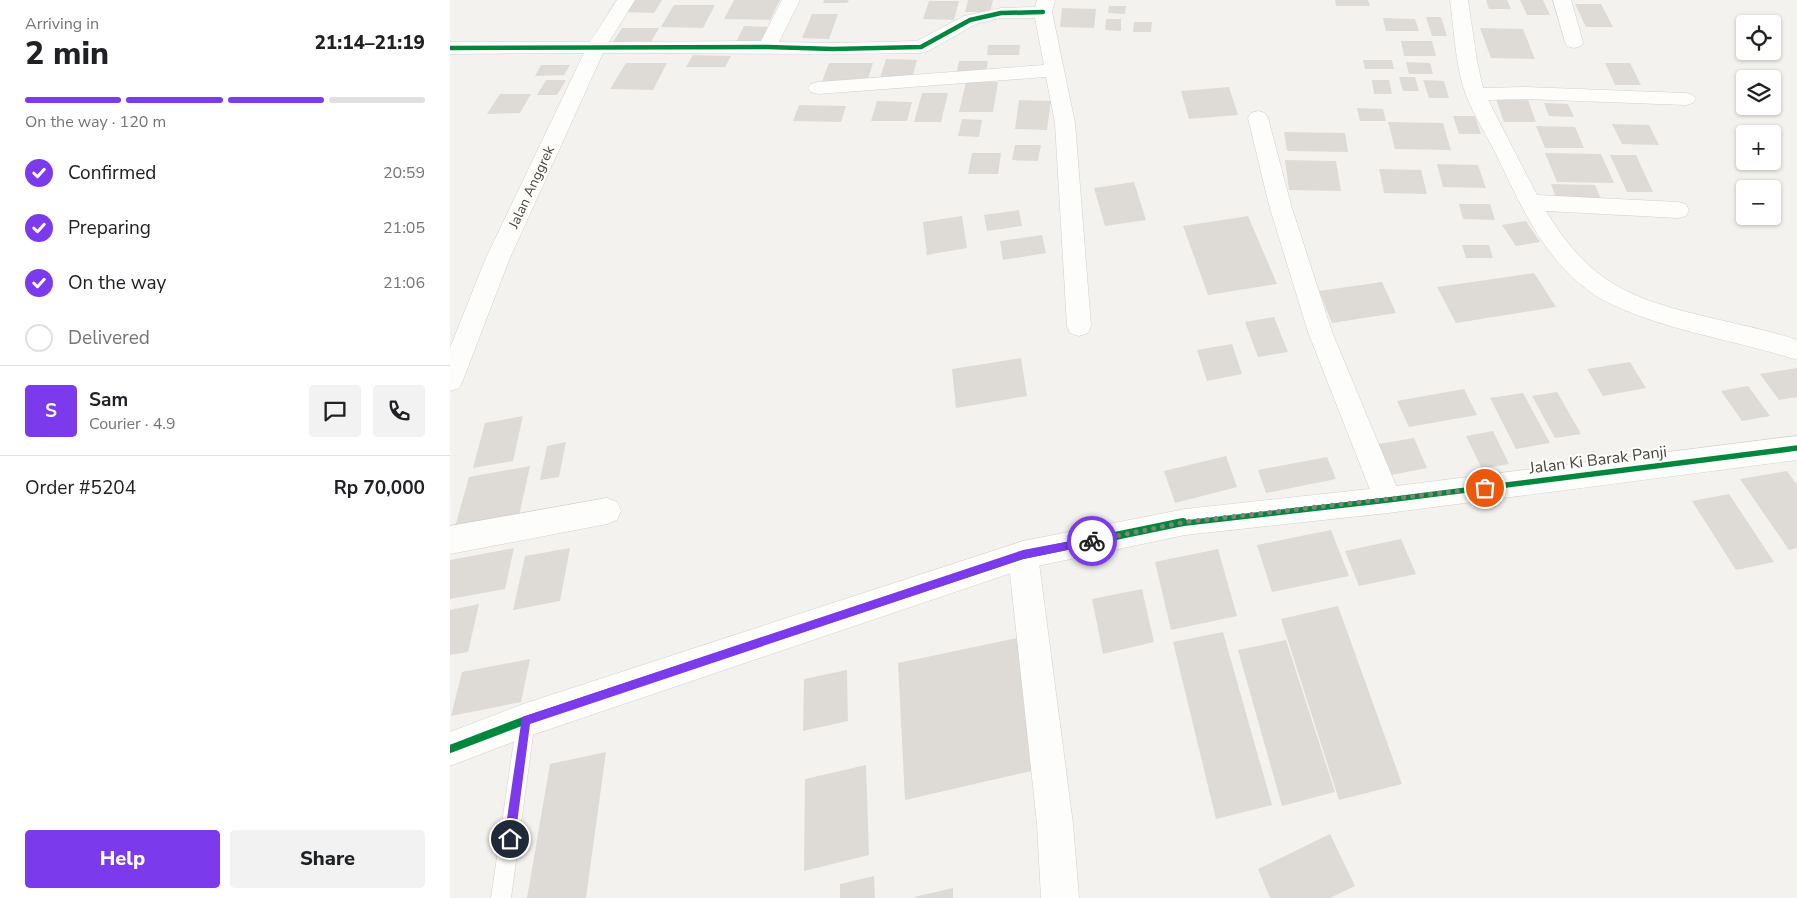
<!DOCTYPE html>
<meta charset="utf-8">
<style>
body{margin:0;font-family:"Nunito Sans",sans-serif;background:#f2f2f2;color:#202124;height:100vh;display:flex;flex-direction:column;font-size:19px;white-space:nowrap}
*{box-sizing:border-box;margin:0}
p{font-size:16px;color:#757577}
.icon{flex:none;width:28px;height:28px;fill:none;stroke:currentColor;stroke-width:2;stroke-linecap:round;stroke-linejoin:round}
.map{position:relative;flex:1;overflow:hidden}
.side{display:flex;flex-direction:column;background:#fff;width:450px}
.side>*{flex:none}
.tools{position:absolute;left:1286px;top:15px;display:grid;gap:10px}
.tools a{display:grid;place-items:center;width:45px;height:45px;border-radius:5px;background:#fff;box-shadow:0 1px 4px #0004;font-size:25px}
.pin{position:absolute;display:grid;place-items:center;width:42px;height:42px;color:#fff;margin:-21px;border:2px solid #fff;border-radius:50%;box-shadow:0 1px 5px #0007}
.courier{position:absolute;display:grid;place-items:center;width:50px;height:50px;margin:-25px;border:4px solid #7c3aed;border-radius:50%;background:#fff;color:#222;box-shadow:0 1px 6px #0007}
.summary em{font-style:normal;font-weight:800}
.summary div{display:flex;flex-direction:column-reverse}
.summary{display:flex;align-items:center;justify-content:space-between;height:85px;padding:0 25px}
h1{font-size:32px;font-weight:800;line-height:38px}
.bar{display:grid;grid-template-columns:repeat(4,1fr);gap:8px 5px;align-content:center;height:60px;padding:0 25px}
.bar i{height:6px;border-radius:4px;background:#e0e0e0}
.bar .selected{background:#7c3aed}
.bar p{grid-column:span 4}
.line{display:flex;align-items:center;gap:12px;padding:0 25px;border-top:1px solid #e0e0e0}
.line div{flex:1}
.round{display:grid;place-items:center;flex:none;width:52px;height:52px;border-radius:5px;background:#f2f2f2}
ol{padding:0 25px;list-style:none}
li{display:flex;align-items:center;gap:15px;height:55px}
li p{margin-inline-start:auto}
li .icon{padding:5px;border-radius:50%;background:#7c3aed;color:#fff;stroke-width:4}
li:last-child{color:#757577}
li i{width:28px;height:28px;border:2px solid #e0e0e0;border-radius:50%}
.action{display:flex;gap:10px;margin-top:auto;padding:10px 25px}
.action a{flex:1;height:58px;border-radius:5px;background:#7c3aed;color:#fff;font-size:20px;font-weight:800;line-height:58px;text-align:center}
.action a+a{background:#f2f2f2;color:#202124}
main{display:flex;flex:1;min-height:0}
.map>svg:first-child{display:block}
.building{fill:#dedbd6}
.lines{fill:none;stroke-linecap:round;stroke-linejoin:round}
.service-casing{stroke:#d2d0cb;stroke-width:1}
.minor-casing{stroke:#d2d0cb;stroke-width:1}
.tertiary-casing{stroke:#d2d0cb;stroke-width:1}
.service{fill:#fdfdfc;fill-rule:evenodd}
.minor{fill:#fdfdfc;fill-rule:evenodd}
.tertiary{fill:#fdfdfc;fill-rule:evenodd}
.cycleway-far2-casing{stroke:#fff;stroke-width:7}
.cycleway-far1-casing{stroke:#fff;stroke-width:9}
.cycleway-casing{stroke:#fff;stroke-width:11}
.cycleway-far2{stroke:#00873e;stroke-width:4.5}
.cycleway-far1{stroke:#00873e;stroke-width:5.5}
.cycleway{stroke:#00873e;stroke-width:8}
.route{fill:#7c3aed}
.done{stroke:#868178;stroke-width:5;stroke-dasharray:0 9}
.labels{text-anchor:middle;stroke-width:4;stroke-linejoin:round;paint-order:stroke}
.far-street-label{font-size:14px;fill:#4b4439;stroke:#fff}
.street-label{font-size:16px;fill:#4b4439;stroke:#fff}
</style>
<main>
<section class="side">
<div class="summary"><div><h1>2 min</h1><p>Arriving in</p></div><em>21:14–21:19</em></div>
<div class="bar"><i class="selected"></i><i class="selected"></i><i class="selected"></i><i></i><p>On the way · 120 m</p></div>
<ol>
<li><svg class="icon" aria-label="check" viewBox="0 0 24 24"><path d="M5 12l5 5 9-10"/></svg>Confirmed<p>20:59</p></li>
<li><svg class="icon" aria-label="check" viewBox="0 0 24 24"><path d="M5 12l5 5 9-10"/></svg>Preparing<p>21:05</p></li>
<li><svg class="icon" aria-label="check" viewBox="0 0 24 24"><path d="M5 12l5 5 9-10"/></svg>On the way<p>21:06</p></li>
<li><i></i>Delivered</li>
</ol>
<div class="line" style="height:90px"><b class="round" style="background:#7c3aed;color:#fff">S</b><div><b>Sam</b><p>Courier · 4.9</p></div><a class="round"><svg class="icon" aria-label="chat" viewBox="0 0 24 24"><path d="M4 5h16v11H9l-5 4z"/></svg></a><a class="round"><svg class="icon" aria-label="phone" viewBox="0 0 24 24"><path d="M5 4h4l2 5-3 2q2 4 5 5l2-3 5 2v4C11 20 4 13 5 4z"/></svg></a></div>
<div class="line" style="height:65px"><div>Order #5204</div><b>Rp 70,000</b></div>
<div class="action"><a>Help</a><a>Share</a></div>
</section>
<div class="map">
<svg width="1347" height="898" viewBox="0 0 1347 898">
<rect width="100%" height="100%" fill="#f4f2ee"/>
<!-- building -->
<path class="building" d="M183 0H212L204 13 174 12Z
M284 0H330L320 20 274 19Z
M374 0H399L397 3H373Z
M518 0H543L540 12H515Z
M885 0H918L920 6H886Z
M1036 0H1057L1061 9H1039Z
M1070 0H1093L1100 15H1077Z
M479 1H509L504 20 473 19Z
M1125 4H1151L1163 27H1136Z
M224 5H265L253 28 211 27Z
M659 6H676L675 14 658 13Z
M612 8 646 9 644 28 610 27Z
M362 14H388L379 39 352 38Z
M976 17H991L997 36H982Z
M933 18 965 19 969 31H936Z
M656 19H671V31L655 30Z
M684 22H702L701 32H683Z
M294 26 323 27 316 43 286 42Z
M172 28H209L201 42H163Z
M1030 28 1073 29 1085 59 1041 58Z
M951 41H982L986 56H954Z
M538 45H570L569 55H537Z
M243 55 281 56 275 67H236Z
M436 59 467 60 461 81H429Z
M913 60H942L944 69H915Z
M509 61H538L536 74H506Z
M956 62 980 63 983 74H959Z
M176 63H217L203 90 160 89Z
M379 63H423L416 85 371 84Z
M1155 63H1180L1191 85H1165Z
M91 65H120L114 75 85 76Z
M949 77H965L969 91H953Z
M96 80H116L107 95H87Z
M922 80H939L942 94H924Z
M973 80 994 81 999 98H979Z
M516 82H548L543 112H509Z
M779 87 788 115 739 119 731 91Z
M472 93H498L491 122H464Z
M50 94H81L70 113 37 114Z
M1046 99 1078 100 1086 122H1054Z
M569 100 601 101 597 130 565 129Z
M427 101 462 102 457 121H421Z
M1094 103 1118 104 1124 117 1099 116Z
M349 105 396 106 391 122 343 121Z
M907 108 933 109 936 121H910Z
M1003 116H1025L1031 134H1009Z
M512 119 532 120 529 137 508 136Z
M938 122 993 123 1001 150 945 149Z
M1162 124 1199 125 1209 145 1172 144Z
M1086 126 1125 127 1134 148H1095Z
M834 132 895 133 898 152 837 151Z
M565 145H591L588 161 562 160Z
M522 153H551L548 174H518Z
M1095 153 1151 154 1164 183 1107 182Z
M1160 155H1186L1203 192H1177Z
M835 160 886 161 891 191 839 190Z
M987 164 1028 165 1036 188 993 187Z
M929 169 971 170 977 194 934 193Z
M684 182 696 220 655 226 644 188Z
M1101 184 1145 185 1151 199 1106 198Z
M1009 204H1040L1045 220 1013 219Z
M569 210 572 226 537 231 534 215Z
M512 216 517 248 477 255 473 222Z
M798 216 827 284 758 295 733 226Z
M1076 221 1090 242 1066 246 1052 225Z
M592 235 596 253 553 260 550 241Z
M1012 245H1039L1043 258H1016Z
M1084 273 1106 307 1006 323 987 287Z
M932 282 946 313 882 323 869 291Z
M824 317 838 352 808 357 795 322Z
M782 344 792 374 757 381 747 350Z
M571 358 577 396 506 408 502 369Z
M1180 362 1196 388 1153 396 1137 369Z
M1347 368V397L1329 400 1310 374Z
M1298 386 1320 416 1292 421 1271 391Z
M1014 389 1027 415 959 427 947 401Z
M1107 392 1131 434 1105 438 1082 396Z
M1073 393 1100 443 1066 449 1040 398Z
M73 416 63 461 23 468 35 423Z
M1043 431 1059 464 1032 469 1016 436Z
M964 438 977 468 936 476 923 445Z
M116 442 109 477 90 480 97 446Z
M776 456 787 487 725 503 714 471Z
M877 457 886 479 816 493 808 470Z
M80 466 69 516 5 527 19 477Z
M1337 471 1347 485V548L1339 550 1290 479Z
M1279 494 1324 562 1286 570 1242 501Z
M881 530 899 576 822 592 807 545Z
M951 539 966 574 909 586 895 551Z
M64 548 55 589 0 599V560Z
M120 548 110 601 63 610 75 556Z
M768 549 787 616 721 630 705 562Z
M692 589 704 642 653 654 642 599Z
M29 604 18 652 0 655V610Z
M888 606 952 784 889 800 831 619Z
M773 632 822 805 766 819 723 642Z
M567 638 586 770 455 800 448 663Z
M836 640 885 792 832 806 788 650Z
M80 659 71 702 1 716 12 672Z
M397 670 398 721 353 731 354 679Z
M156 752 136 898H77L100 764Z
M416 765 419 855 354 871 355 779Z
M880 834 905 886 880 898H820L808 869Z
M424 876 425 898H390V884Z
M503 888V898H465L464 897Z"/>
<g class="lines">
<defs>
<path id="service" d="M76 711 82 714 85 720 61 898H41L67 720 70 714Z"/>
<path id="minor" d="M167 0H185L159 42 311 41 332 0H350L329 42 383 43 467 41 514 16 551 8 585 7 587 0H605L602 12 625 123 641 326 638 333 629 336 620 333 617 326 605 123 596 77 368 94 361 92 358 88 361 84 368 82 594 65 585 18H551L526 24 478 51 471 53C365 55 259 53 153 53L59 260 13 380 9 388 0 391V348L35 260 134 53 0 54V42H140Z
M1000 0H1018L1027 61 1033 88 1075 87 1236 93 1243 95 1246 99 1243 103 1236 105 1075 99 1038 100 1087 195 1228 202 1236 204 1239 210 1236 216 1228 218 1096 211C1112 237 1130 261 1156 279 1204 313 1289 320 1347 340V360C1286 340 1221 332 1163 305 1099 275 1073 209 1044 150 1033 129 1020 109 1013 86 1005 58 1004 29 1000 0Z
M1103 0H1121L1133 42 1131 46 1124 48 1117 46 1115 42Z
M808 111 815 113 818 118 841 205 882 332 952 500 948 509 938 513 928 509 924 500 858 332 819 205 798 118 801 113Z
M157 498 167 502 171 511 167 520 157 524 0 554V526Z
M573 541 584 545 588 555 623 824 629 898H591L587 824 558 555 562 545Z"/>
<path id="tertiary" d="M1347 436V460L938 513 735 535 573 569 76 737 0 766V732L76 703 573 541 735 509 938 487Z"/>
</defs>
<!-- service casing -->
<use href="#service" class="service-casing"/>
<!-- minor casing -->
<use href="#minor" class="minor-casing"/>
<!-- tertiary casing -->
<use href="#tertiary" class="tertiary-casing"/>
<!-- service -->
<use href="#service" class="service"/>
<!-- minor -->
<use href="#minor" class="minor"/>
<!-- tertiary -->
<use href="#tertiary" class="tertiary"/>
<defs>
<path id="cycleway-far2" d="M0 48 317 47 383 49 471 47 520 20 551 13 593 12"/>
<path id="cycleway-far1" d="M727 524 938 500 1347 448"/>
<path id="cycleway" d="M0 749 76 720 573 555 733 522"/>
</defs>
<!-- cycleway-far2 casing -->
<use href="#cycleway-far2" class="cycleway-far2-casing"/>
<!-- cycleway-far1 casing -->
<use href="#cycleway-far1" class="cycleway-far1-casing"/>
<!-- cycleway casing -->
<use href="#cycleway" class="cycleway-casing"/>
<!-- cycleway-far2 -->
<use href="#cycleway-far2" class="cycleway-far2"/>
<!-- cycleway-far1 -->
<use href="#cycleway-far1" class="cycleway-far1"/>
<!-- cycleway -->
<use href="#cycleway" class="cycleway"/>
</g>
<!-- route -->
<path class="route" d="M642 537 647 541 642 545 573 559 80 724 65 839 63 843 60 844 56 843 54 839 72 717 573 550Z"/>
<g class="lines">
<!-- done -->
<path class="done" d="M642 541 735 522 1035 488"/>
</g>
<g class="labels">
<!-- far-street labels -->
<g class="far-street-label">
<text transform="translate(81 187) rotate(-65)" y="5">Jalan Anggrek</text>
</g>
<!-- street labels -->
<g class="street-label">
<text transform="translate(1148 459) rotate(-7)" y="6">Jalan Ki Barak Panji</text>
</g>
</g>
</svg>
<div class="tools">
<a><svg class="icon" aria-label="locate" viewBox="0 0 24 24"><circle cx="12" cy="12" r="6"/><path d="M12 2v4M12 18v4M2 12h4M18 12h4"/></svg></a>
<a><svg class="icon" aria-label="layers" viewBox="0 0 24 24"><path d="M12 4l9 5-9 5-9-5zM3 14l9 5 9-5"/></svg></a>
<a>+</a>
<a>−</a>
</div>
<div class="pin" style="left:1035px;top:488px;background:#ea580c"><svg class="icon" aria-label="bag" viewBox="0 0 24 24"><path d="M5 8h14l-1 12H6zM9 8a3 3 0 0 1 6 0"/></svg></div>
<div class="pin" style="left:60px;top:839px;background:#1f2937"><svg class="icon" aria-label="home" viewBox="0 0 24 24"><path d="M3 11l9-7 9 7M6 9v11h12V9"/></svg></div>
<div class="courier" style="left:642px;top:541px"><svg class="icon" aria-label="bike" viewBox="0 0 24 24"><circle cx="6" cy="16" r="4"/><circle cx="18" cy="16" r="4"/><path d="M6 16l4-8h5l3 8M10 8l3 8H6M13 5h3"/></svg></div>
</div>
</main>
